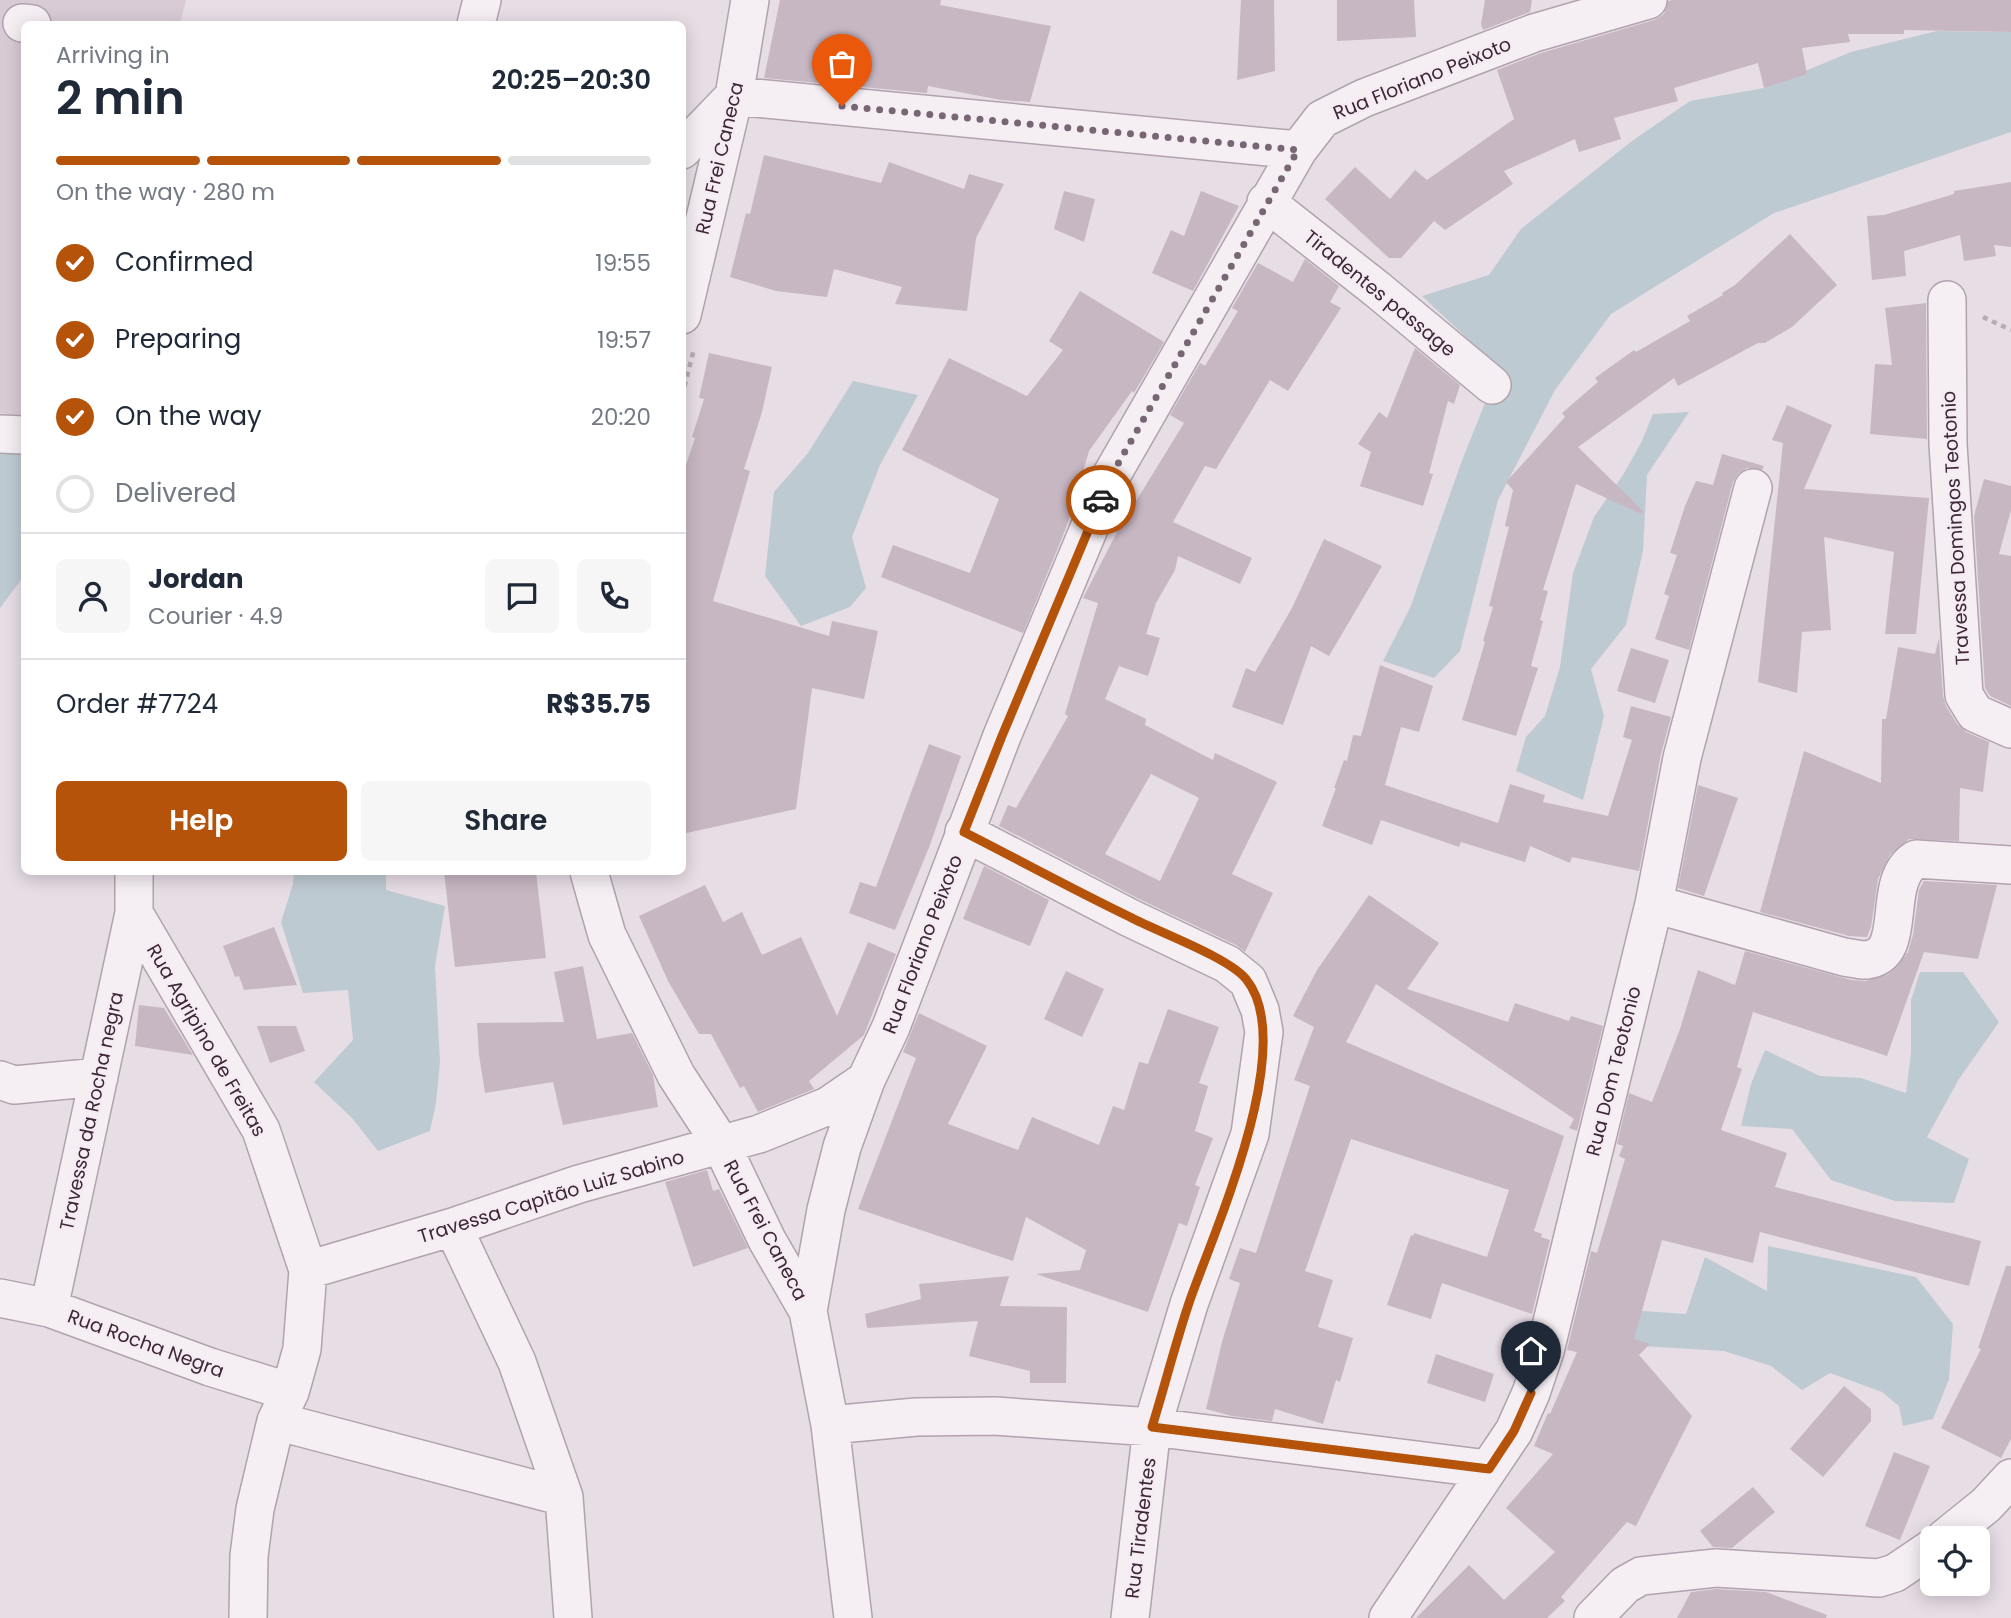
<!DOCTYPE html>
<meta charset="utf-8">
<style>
body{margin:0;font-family:Poppins,sans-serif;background:#f6f6f7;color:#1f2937;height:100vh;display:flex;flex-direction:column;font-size:26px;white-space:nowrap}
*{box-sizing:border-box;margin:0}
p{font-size:23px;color:#747a83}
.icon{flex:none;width:38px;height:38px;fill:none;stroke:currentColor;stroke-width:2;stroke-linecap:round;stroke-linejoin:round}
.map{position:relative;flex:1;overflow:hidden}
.panel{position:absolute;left:21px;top:21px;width:665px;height:854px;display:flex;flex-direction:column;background:#fff;border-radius:10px;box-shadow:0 4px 18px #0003}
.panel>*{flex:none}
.buttons{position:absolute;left:1920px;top:1526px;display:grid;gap:14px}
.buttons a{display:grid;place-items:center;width:70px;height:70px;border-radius:10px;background:#fff;box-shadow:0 4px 18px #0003;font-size:35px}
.pin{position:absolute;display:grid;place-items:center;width:60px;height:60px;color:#fff;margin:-72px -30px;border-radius:50% 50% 50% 0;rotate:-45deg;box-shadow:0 0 7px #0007}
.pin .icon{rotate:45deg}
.courier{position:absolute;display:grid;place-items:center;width:70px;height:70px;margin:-35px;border:5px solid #b45309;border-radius:50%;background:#fff;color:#222;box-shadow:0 2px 9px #0007}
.headline em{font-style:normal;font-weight:600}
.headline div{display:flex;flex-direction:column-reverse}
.headline{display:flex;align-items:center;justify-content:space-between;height:119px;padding:0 35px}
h1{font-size:46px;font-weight:600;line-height:52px}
.bar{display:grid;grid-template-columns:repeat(4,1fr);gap:10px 7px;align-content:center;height:84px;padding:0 35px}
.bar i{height:9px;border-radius:5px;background:#e0e1e3}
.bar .on{background:#b45309}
.bar p{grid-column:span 4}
.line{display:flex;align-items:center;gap:18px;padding:0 35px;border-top:2px solid #e0e1e3}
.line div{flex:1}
.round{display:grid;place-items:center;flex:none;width:74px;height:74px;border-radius:10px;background:#f6f6f7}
ol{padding:0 35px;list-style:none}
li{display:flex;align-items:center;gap:21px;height:77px}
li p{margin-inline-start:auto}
li .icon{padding:7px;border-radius:50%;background:#b45309;color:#fff;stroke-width:4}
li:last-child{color:#747a83}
li i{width:38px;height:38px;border:4px solid #e0e1e3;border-radius:50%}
.primary-button{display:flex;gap:14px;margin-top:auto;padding:14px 35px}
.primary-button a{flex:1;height:80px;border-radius:10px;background:#b45309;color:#fff;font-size:28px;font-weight:600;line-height:80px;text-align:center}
.primary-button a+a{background:#f6f6f7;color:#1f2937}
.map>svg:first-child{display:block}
.built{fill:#d9cbd5}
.green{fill:#becad1}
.building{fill:#c7b7c3;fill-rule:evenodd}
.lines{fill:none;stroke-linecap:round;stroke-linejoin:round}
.minor-casing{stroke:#b1a2ae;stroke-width:40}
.path{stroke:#b7abb4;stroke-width:4.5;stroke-dasharray:5 5;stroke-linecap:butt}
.minor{stroke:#f5eff4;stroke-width:37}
.done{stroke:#796675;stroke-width:7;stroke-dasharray:0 12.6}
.route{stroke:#b45309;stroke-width:9}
.labels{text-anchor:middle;stroke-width:5;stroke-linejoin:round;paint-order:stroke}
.street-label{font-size:19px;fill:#3e2638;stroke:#f5ecf3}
</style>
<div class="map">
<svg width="2011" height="1618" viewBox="0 0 2011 1618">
<rect width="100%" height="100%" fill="#e7dde5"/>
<!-- built -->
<path class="built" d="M0 0H186L180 24H24V417L0 413Z"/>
<!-- green -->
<path class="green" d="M1937 31 2011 32V132L1774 213 1611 314 1555 390 1498 500 1460 651 1434 678 1383 661 1410 608 1461 463 1499 368 1422 296 1489 275 1521 229 1632 141 1690 101 1764 88 1851 52Z
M853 381 918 395 880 465 852 537 866 588 850 607 801 626 765 576 774 492 808 453Z
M1689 412 1647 475 1643 551 1626 625 1591 669 1604 716 1583 800 1516 771 1526 737 1545 716 1560 667 1573 573 1594 517 1623 475 1641 443 1653 414Z
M0 449 24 451V576L0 608Z
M294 872H386V890L445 906 435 966 440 1062 436 1103 430 1131 378 1151 352 1118 314 1082 353 1040 348 990 303 993 281 922 293 884Z
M1920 972H1963L1999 1022 1959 1079 1927 1137 1969 1159 1954 1203 1895 1201 1831 1180 1792 1129 1741 1126 1751 1084 1765 1050 1820 1076 1861 1078 1906 1093 1911 1053V1000Z
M1768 1246 1916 1277 1953 1324 1949 1379 1933 1419 1903 1426 1899 1406 1882 1392 1830 1373 1802 1390 1771 1366 1724 1351 1593 1343 1601 1308 1686 1314 1705 1257 1767 1291Z"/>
<!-- building -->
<path class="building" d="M780 0H941L940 5 1051 26 1030 102 1001 100 928 86 927 93 764 78Z
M1241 0H1274L1275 71 1237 80Z
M1337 0H1414L1416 37 1337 41Z
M1485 0H1532L1530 12 1483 30 1481 24Z
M1672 0H2011V32L1904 30V34H1848L1850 42 1802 48 1807 74 1764 88 1758 63 1674 88 1678 101 1614 118 1621 139 1579 152 1575 139 1504 171 1513 184 1445 230 1434 221 1401 258H1389L1325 199 1355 167 1390 199 1415 170 1427 180 1514 119 1497 70 1541 53 1654 20 1664 14 1668 1Z
M764 155 881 183 889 162 964 189 969 174 1004 184 976 238 967 311 895 304 902 287 834 269 827 297 776 291 730 277 746 213 750 214Z
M2011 182V247L1994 245 1996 256 1964 261 1960 235 1904 251 1906 276 1872 280 1867 216 1884 215 1954 194V191Z
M1064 191 1095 199 1084 242 1054 229Z
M1201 191 1239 206 1193 291 1152 273 1171 230 1184 236Z
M1790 234 1837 285 1792 327 1765 343H1758L1678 386 1674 378 1578 447 1643 511 1641 514 1576 484 1543 590 1548 591 1540 620 1543 621 1531 666 1538 668 1516 736 1462 720 1485 642 1483 641 1493 607 1489 606 1509 527 1505 526 1513 490 1506 482 1565 417 1562 413 1598 382 1595 378 1634 350 1636 352 1690 321 1687 316 1723 295 1722 293 1735 285Z
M1305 259 1339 286 1330 302 1341 308 1288 391 1270 380 1216 469 1205 466 1173 522 1252 558 1240 584 1178 556 1175 570 1156 603 1146 634 1160 638 1148 676 1119 666 1105 699 1146 719 1145 725 1213 760 1215 753 1277 782 1232 874 1273 893 1245 952 1236 945 1139 899 999 826 1008 805 1016 808 1068 716 1065 714 1098 603 1083 598 1131 505 1133 506 1184 423 1170 415 1200 363 1205 366 1238 311 1232 308 1258 263 1293 282ZM1151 774 1199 798 1160 881 1105 854Z
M1080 291 1164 342 1134 393 1132 391 1089 451 1066 528 1023 633 881 577 893 545 970 573 999 499 902 450 949 358 1027 396 1063 350 1049 341Z
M1926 303 1927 439 1870 434 1875 364 1892 365 1885 308Z
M1415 348 1460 385 1454 404 1448 401 1429 473 1433 474 1423 506 1360 486 1371 452 1358 444 1379 412 1387 418Z
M709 353 772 367 762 412 744 469 750 471 713 601 829 636 832 621 878 631 864 699 812 688 796 809 682 834V477L695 438 692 437 704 399 699 398Z
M1787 405 1832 425 1804 489 1929 498 1916 634H1885L1894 552 1824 537 1831 630 1802 632 1797 693 1758 682 1783 443 1772 440Z
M1722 454 1764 466 1762 470 1747 468 1738 474 1733 482 1689 650 1655 639 1669 596 1664 594 1677 555 1670 553 1685 506 1696 481 1713 485Z
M1984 479 2011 486V510L1999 554 2011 556V706L1990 696 1985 688 1974 516Z
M1324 539 1382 566 1329 656 1311 646 1283 725 1232 707 1246 668 1255 672 1292 608Z
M1939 638 1943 696 1946 706 1957 724 1966 732 1989 742 1983 792 1960 788 1959 841 1909 839 1890 855 1878 879 1871 927 1867 937 1849 936 1760 912 1804 751 1881 783 1882 719H1886L1898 647 1935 654Z
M1631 648 1669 660 1655 703 1617 691Z
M1380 665 1433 686 1419 732 1401 727 1385 785 1498 823 1510 784 1545 795 1543 802 1608 816 1632 740 1623 737 1631 706 1671 717 1661 754 1639 871 1572 857 1570 863 1530 846 1525 862 1461 842 1459 847 1381 820 1372 845 1322 826 1336 788H1334L1344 760 1347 761 1353 735 1361 736Z
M929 744 961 756 930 845 895 930 849 913 860 882 876 887Z
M1698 785 1738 798 1704 896 1678 888Z
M984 866 1049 900 1030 946 963 919Z
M444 872H536L546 958 455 967Z
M1924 881 1997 885 1978 959 1924 952 1887 1056 1753 1012 1737 1067 1742 1069 1721 1130 1787 1153 1775 1187 1981 1241 1969 1286 1760 1232 1753 1263 1662 1240 1634 1339 1650 1344 1639 1355 1692 1416 1636 1526 1627 1522 1561 1597 1565 1601 1547 1618H1416L1469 1565 1504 1600 1555 1552 1506 1508 1553 1454 1534 1446 1548 1413 1550 1414 1577 1352 1567 1350 1591 1251 1597 1253 1625 1159 1619 1156 1623 1146 1617 1144 1629 1093 1652 1102 1680 1029 1698 970 1735 985 1745 951 1851 980 1866 981 1887 975 1896 968 1908 952 1913 935 1919 890Z
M705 885 723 922 742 912 762 955 801 937 837 1016 868 942 896 954 864 1035 809 1081 814 1089 758 1112 744 1086 740 1088 711 1034H699L668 981 639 916Z
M1369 895 1439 943 1407 989 1508 1022 1515 1003 1569 1021 1571 1016 1603 1026 1577 1131 1569 1128 1574 1119 1376 984 1346 1042 1564 1136 1534 1231 1542 1234 1541 1237 1550 1240 1532 1314 1442 1283 1431 1319 1387 1305 1411 1235 1413 1236 1414 1233 1487 1257 1509 1190 1351 1139 1305 1271 1333 1280 1318 1327 1353 1338 1340 1382 1336 1380 1323 1424 1275 1409 1272 1421 1232 1416 1206 1409 1222 1342 1240 1283 1229 1279 1240 1248 1256 1253 1310 1086 1294 1080 1314 1027 1293 1016 1317 970Z
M274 927 297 985 244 990 239 976 235 977 223 946Z
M583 966 597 1039 632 1033 653 1075 658 1107 563 1125 553 1082 485 1093 479 1055 477 1023 564 1022 554 972Z
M1066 971 1104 989 1082 1037 1044 1019Z
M139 1005 164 1008 193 1055 135 1046Z
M1168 1009 1219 1027 1199 1083 1208 1086 1195 1131 1213 1138 1195 1185 1200 1187 1187 1226 1179 1223 1148 1312 1036 1274 1080 1270 1086 1250 1026 1217 1013 1261 858 1209 916 1058 903 1052 919 1013 987 1046 948 1124 1018 1150 1032 1117 1099 1145 1113 1106 1124 1110 1139 1062 1148 1064Z
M257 1026H296L305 1051 270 1063Z
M707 1170 713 1191 719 1189 748 1248 693 1267 665 1182Z
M2006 1266H2011V1439L2001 1458 1941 1428 1981 1349 1978 1348Z
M1009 1276 1000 1306 1067 1307 1066 1383H1030V1371L969 1356 978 1321 867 1328 865 1314 921 1299 919 1284Z
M1436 1354 1494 1374 1485 1402 1427 1383Z
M1844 1386 1871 1409V1421L1823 1477 1790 1449Z
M1894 1452 1930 1466 1900 1540 1865 1526Z
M1753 1487 1775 1512 1732 1548 1713 1547 1700 1531Z
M1716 1589 1766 1592 1827 1615 1826 1618H1677L1691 1592Z"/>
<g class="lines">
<defs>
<path id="minor" d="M22 23 32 24
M476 24 482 0
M682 150 734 96 1298 150
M1266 202 1378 290 1492 385
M1947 300 1948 444 1964 695 1975 713 2011 729
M682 315 734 96 750 0
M0 434 24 435
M964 832 1130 918 1227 964 1248 981 1260 1010 1264 1032 1250 1134 1189 1304 1152 1427 1130 1618
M134 872V913L261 1130 308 1270 302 1349 290 1392 276 1421 255 1509 249 1556 248 1618
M589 872 607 935 676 1075 721 1144 767 1240 808 1311 830 1425 853 1618
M1654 904 1844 957C1850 958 1859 960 1866 960 1911 955 1879 882 1916 859L2011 865
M0 1080 14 1085 99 1077
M453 1227 517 1362 564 1497 573 1618
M308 1270 453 1227 579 1184 759 1134 828 1106 866 1080
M0 1298 49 1308 210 1367 290 1392
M49 1308 134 913
M808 1311 826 1210 842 1147 866 1080 891 1027 1002 736 1111 476 1298 150 1322 119 1364 98 1534 33 1648 0
M276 1421 564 1497
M830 1425 916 1417 995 1416 1152 1427 1488 1469
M1945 1538 1986 1505 2011 1478
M1388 1618 1514 1431 1531 1393 1545 1351 1654 904 1682 758 1753 488
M1593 1618 1625 1585 1641 1576 1716 1568 1879 1578 1895 1573 1932 1548"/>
</defs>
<!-- minor casing -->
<use href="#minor" class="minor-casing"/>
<!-- path -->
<path class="path" d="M1983 317 2011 330
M682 396 694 349"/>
<!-- minor -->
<use href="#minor" class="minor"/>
</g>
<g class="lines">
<!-- done -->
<path class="done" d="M842 106 1298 150 1111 476 1101 500"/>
<!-- route -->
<path class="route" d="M1101 500 1002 736 964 832C1019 860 1074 890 1130 917 1158 932 1228 957 1246 979 1299 1044 1215 1229 1190 1300 1176 1341 1165 1385 1152 1427L1489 1469 1514 1431 1531 1393"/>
</g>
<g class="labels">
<!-- street labels -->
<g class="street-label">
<text transform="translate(1422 78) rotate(-22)" y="7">Rua Floriano Peixoto</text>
<text transform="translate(719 158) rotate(-77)" y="7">Rua Frei Caneca</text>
<text transform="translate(1380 293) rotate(39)" y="7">Tiradentes passage</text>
<text transform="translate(1955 528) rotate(-93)" y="7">Travessa Domingos Teotonio</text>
<text transform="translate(922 944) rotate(-69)" y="7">Rua Floriano Peixoto</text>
<text transform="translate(207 1040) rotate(60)" y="7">Rua Agripino de Freitas</text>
<text transform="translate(1613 1071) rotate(-76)" y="7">Rua Dom Teotonio</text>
<text transform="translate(91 1111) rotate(-78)" y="7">Travessa da Rocha negra</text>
<text transform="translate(551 1196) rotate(-17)" y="7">Travessa Capitão Luiz Sabino</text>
<text transform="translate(766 1230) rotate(62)" y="7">Rua Frei Caneca</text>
<text transform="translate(146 1343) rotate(20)" y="7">Rua Rocha Negra</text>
<text transform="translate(1140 1528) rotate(-83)" y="7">Rua Tiradentes</text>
</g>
</g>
</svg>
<div class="buttons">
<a><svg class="icon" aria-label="locate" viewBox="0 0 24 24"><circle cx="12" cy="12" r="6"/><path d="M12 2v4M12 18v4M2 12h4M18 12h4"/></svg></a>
</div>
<div class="pin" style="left:842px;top:106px;background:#ea580c"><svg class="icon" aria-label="bag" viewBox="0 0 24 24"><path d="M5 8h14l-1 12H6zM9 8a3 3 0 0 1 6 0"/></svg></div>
<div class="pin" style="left:1531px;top:1393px;background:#1f2937"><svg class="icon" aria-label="home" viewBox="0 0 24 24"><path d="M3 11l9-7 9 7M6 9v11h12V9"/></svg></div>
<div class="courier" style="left:1101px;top:500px"><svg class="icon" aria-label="car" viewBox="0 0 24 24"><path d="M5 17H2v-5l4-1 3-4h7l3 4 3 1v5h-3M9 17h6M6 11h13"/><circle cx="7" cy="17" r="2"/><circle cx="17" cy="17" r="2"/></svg></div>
<section class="panel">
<div class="headline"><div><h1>2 min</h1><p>Arriving in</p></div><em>20:25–20:30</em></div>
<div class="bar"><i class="on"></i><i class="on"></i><i class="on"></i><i></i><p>On the way · 280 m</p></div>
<ol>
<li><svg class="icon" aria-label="check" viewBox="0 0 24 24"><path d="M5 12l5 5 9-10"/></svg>Confirmed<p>19:55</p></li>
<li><svg class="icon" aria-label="check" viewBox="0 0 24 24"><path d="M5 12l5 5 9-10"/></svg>Preparing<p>19:57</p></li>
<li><svg class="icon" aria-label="check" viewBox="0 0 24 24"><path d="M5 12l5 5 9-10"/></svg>On the way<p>20:20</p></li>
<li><i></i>Delivered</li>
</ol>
<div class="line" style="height:126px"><a class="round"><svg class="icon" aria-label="person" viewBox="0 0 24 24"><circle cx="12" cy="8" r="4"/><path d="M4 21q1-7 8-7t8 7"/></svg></a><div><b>Jordan</b><p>Courier · 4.9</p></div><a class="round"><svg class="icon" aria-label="chat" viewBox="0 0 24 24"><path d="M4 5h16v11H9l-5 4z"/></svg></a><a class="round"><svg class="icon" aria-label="phone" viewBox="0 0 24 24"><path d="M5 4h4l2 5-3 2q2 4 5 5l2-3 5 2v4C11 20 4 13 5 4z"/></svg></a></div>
<div class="line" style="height:91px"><div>Order #7724</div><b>R$35.75</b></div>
<div class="primary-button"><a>Help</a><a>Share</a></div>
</section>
</div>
